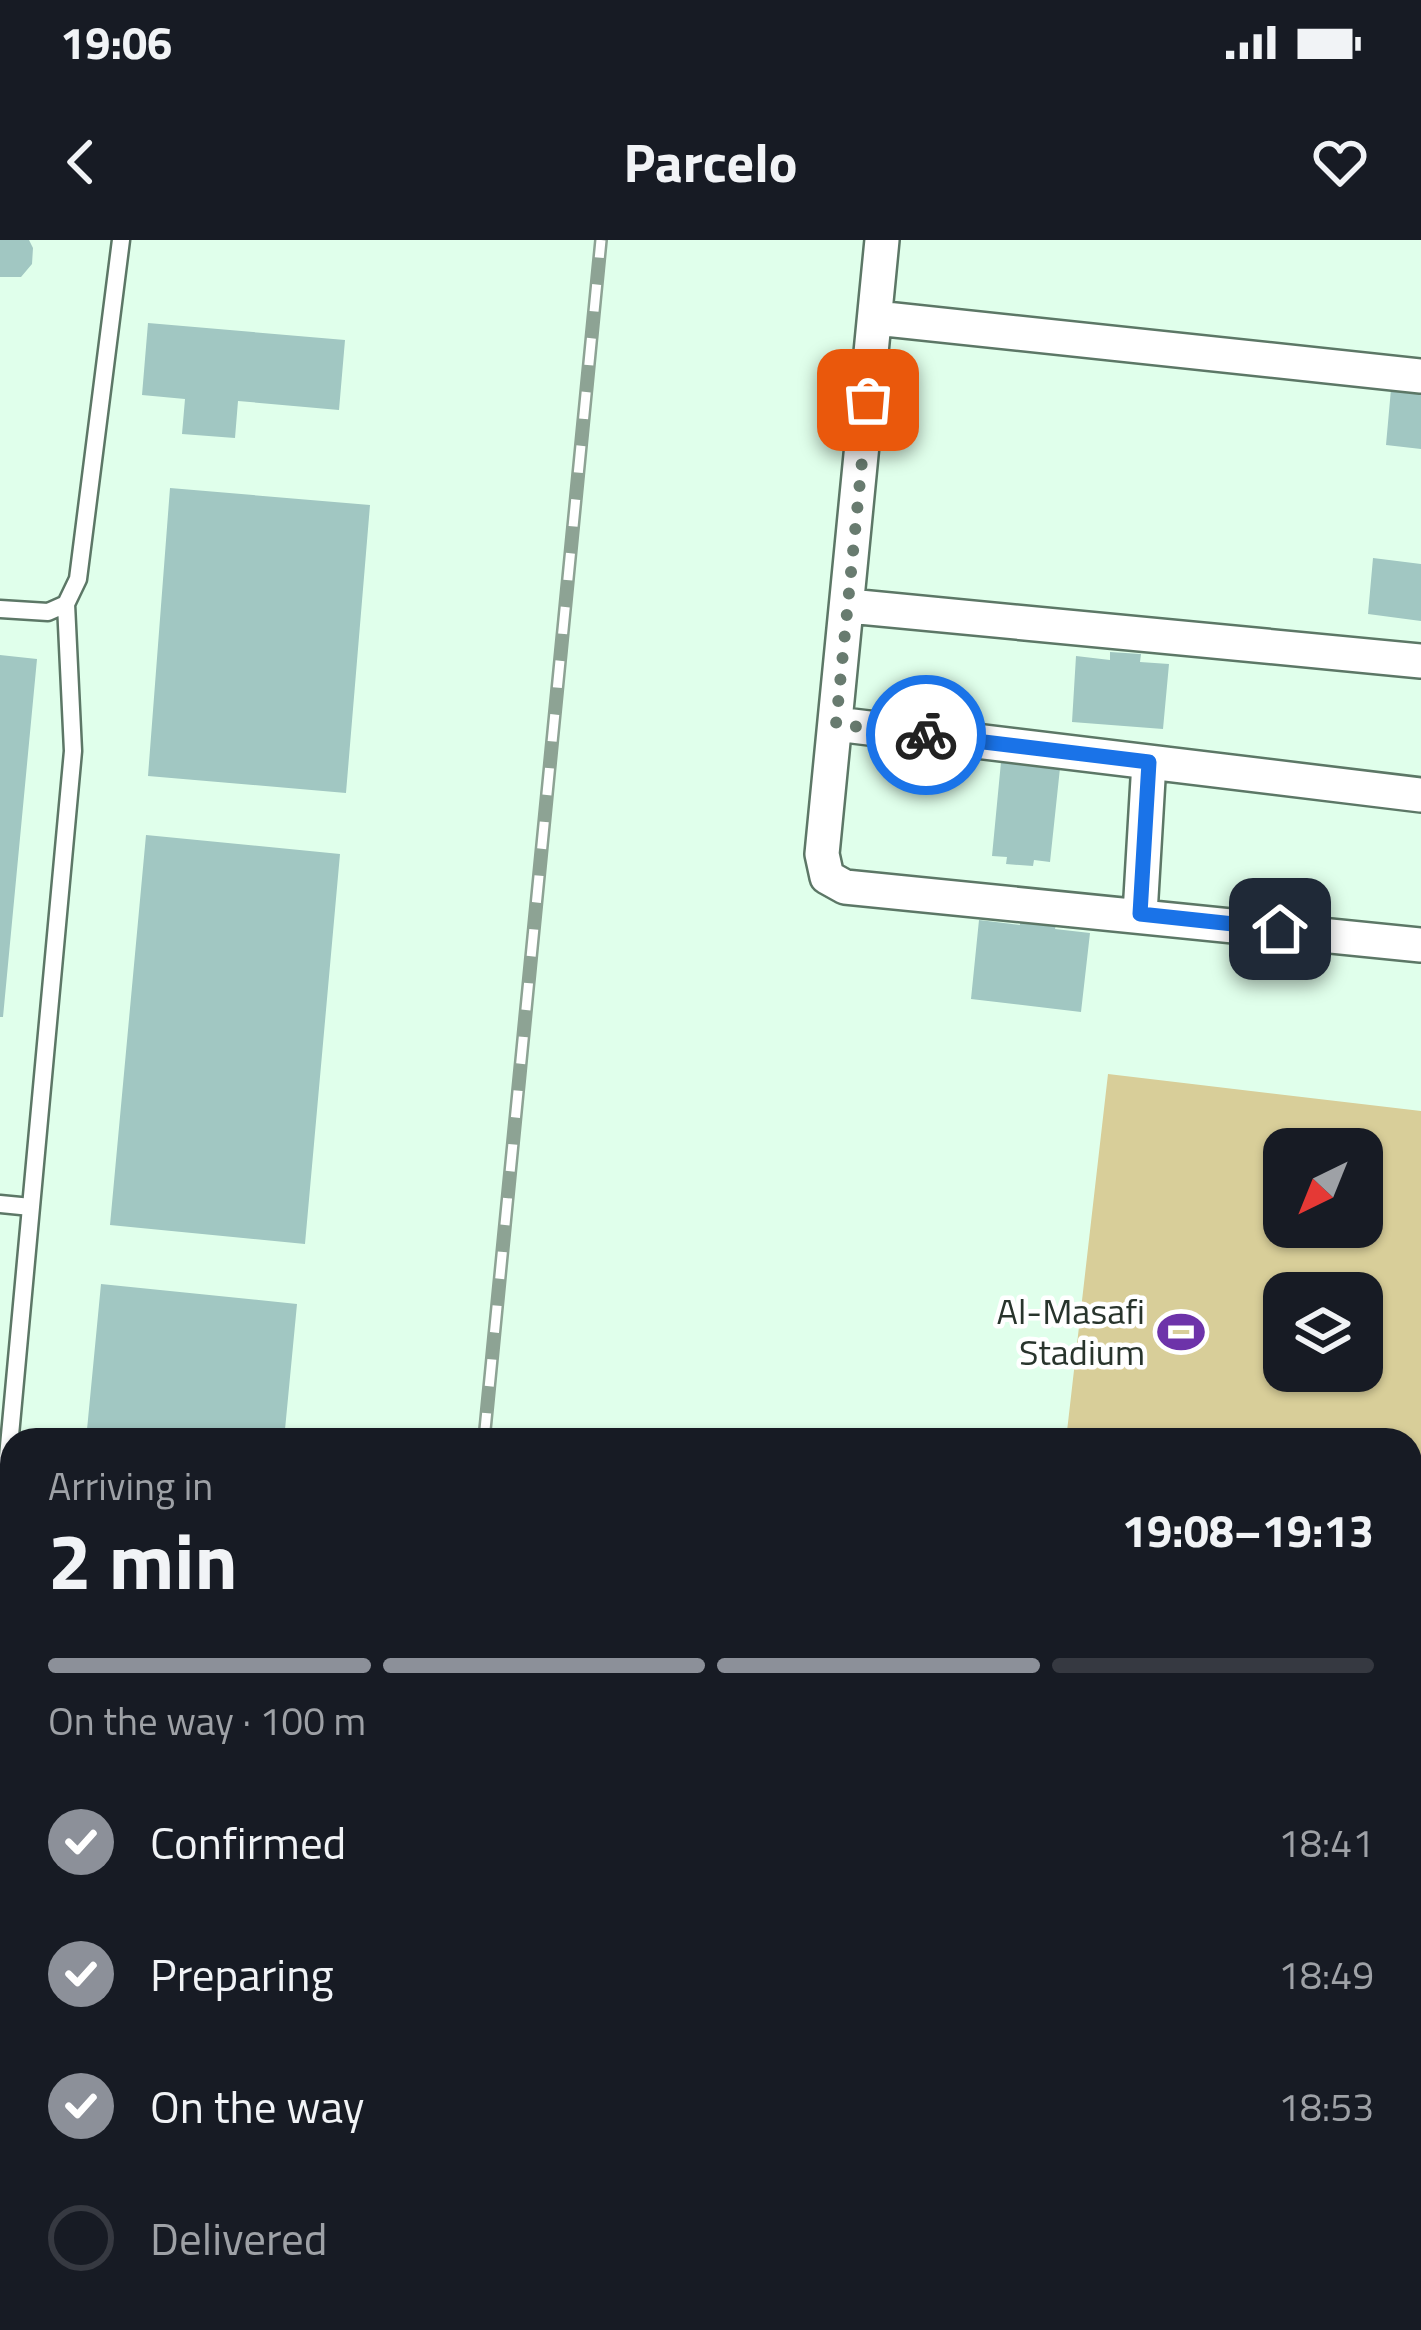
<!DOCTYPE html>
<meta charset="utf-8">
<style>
body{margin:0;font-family:"Titillium Web",sans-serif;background:#20242c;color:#f1f3f6;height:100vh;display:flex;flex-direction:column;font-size:45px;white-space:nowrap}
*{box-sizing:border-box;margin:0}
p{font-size:39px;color:#9ea1a6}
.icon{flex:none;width:66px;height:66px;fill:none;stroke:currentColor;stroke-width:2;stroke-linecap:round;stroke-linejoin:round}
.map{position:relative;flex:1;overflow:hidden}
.details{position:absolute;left:0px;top:1188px;width:1422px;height:903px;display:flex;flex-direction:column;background:#171b24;border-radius:36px 36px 0 0;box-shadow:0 3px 9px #0004}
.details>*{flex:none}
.needle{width:78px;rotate:223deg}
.fabs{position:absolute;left:1263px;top:888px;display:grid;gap:24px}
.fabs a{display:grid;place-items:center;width:120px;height:120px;border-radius:24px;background:#171b24;box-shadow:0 3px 9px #0004;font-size:60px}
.pin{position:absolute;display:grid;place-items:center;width:102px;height:102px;color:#fff;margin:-51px;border-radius:24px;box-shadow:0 6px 18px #0006}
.courier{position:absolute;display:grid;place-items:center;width:120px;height:120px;margin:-60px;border:9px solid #1a73e8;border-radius:50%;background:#fff;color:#222;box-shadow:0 3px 15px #0007}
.head em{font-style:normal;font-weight:700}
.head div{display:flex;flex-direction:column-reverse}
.head{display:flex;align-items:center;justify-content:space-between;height:204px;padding:0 48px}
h1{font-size:78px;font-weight:700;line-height:90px}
.bar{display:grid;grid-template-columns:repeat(4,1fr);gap:18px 12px;align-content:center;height:144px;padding:0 48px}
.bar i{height:15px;border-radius:9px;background:#363941}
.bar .on{background:#8c9099}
.bar p{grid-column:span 4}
ol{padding:0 48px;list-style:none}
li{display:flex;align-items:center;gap:36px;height:132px}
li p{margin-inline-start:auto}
li .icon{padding:12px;border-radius:50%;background:#8c9099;color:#fff;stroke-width:4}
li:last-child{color:#9ea1a6}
li i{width:66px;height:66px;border:6px solid #363941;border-radius:50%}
.status{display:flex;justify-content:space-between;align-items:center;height:84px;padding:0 60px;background:#171b24;direction:ltr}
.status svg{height:33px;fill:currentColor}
header{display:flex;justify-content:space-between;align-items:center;height:156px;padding:0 48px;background:#171b24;font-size:54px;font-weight:700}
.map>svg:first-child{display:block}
.green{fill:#d8ce99;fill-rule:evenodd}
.building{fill:#a1c7c2}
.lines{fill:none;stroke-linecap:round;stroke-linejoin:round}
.service-casing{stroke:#5c7766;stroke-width:21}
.minor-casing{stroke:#5c7766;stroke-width:38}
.service{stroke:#fff;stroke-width:16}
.minor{stroke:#fff;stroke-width:33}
.rail-casing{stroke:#8da394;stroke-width:14}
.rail{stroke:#fff;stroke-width:9;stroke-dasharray:27;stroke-linecap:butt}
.done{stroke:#687b6f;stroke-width:12;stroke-dasharray:0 21.6}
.route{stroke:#1a73e8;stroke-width:15}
.labels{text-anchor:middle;stroke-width:9;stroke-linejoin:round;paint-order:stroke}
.poi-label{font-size:36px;fill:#28342c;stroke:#fff;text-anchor:end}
</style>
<div class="status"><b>19:06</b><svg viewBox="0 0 49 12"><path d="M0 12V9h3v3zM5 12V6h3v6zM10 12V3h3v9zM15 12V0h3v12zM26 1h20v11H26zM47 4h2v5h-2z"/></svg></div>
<header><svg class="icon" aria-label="back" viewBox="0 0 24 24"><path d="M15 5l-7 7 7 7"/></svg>Parcelo<svg class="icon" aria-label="heart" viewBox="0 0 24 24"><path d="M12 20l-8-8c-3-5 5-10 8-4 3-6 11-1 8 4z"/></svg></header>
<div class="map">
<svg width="1421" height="2090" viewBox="0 0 1421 2090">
<rect width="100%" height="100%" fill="#e0ffeb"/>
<!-- green -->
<path class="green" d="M1108 834 1421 871V1272L1410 1271V1200H1066ZM1284 909H1362V987H1284ZM1284 1053H1362V1131H1284Z"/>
<!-- building -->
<path class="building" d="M0 0H29L33 8 32 24 21 37H0Z
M148 83 345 100 339 170 238 161 235 198 182 194 185 159 142 155Z
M1391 149 1421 152V209L1386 205Z
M170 248 370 265 346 553 148 536Z
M1373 318 1421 324V381L1368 374Z
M1110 412 1141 414 1140 422 1169 424 1163 489 1072 482 1076 416 1110 420Z
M0 415 37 419 3 777H0Z
M1001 522 1060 528 1050 622 1034 620 1033 626 1006 624 1007 617 992 616Z
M146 595 340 614 305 1004 110 985Z
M1020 677 1057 680 1055 689 1090 693 1081 772 971 759 979 680 1020 685Z
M101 1044 297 1064 284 1200H86Z
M1410 1304 1421 1305V1401L1410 1399Z
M1410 1577 1421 1578V1699L1410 1698Z
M0 1702 12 1704V1886L0 1884Z
M1421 1797V1872L1415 1873 1410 1798Z
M0 1899 12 1900V2047L0 2046Z
M736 2079H952L950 2090H735Z
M1072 2079H1154L1155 2090H1073Z
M1234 2079H1308L1309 2090H1236Z"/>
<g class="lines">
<defs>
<path id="service" d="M0 369 48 372 66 364 78 339 121 0
M0 964 31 967 73 511 66 364
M0 1304 31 967"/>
<path id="minor" d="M882 0 822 614 827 637 845 647 1421 705
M876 78 1421 136
M849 366 1421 421
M836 484 1421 555
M1140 674 1149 522
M1410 1469 1421 1471
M1410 1766H1421
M1410 2021 1421 2022
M675 2090 677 2079"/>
</defs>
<!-- service casing -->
<use href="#service" class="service-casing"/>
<!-- minor casing -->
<use href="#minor" class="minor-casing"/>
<!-- service -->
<use href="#service" class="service"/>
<!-- minor -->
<use href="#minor" class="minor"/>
<defs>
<path id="rail" d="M484 1200 601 0"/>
</defs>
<!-- rail casing -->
<use href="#rail" class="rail-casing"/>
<!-- rail -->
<use href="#rail" class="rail"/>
</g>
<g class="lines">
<!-- done -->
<path class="done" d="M868 160 836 484 926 495"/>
<!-- route -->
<path class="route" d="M926 495 1149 522 1140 674 1280 689"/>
</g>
<!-- icons -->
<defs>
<symbol id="stadium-bare" viewBox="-9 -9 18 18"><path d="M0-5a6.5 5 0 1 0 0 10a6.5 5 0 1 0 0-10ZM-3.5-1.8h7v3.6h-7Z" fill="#6d33a9" stroke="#fff" stroke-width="2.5" paint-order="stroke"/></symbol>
</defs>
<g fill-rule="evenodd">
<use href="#stadium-bare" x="1148" y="1059" width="66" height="66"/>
</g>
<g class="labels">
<!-- poi labels -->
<g class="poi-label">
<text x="1145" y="1084">Al-Masafi<tspan x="1145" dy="41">Stadium</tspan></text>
</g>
</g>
</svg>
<div class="fabs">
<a><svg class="needle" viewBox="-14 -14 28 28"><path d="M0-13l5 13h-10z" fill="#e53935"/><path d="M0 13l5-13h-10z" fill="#9ea1a6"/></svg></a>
<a><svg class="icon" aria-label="layers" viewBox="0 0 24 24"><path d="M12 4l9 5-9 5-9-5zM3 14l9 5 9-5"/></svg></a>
</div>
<div class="pin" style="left:868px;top:160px;background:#ea580c"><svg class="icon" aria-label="bag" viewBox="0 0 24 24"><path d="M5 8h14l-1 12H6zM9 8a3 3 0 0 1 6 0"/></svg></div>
<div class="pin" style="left:1280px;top:689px;background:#1f2937"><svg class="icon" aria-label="home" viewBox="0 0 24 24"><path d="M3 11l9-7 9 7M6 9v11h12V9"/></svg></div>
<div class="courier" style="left:926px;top:495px"><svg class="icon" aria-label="bike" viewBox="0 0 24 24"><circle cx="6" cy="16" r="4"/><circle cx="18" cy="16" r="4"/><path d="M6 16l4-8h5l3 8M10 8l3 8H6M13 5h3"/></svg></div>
<section class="details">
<div class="head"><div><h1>2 min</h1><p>Arriving in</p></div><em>19:08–19:13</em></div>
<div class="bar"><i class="on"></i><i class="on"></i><i class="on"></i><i></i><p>On the way · 100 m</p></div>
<ol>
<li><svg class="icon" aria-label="check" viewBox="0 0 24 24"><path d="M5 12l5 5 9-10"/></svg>Confirmed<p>18:41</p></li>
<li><svg class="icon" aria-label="check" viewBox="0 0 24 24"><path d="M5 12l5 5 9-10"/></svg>Preparing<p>18:49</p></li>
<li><svg class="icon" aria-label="check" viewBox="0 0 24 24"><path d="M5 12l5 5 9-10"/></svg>On the way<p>18:53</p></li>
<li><i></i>Delivered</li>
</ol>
</section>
</div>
